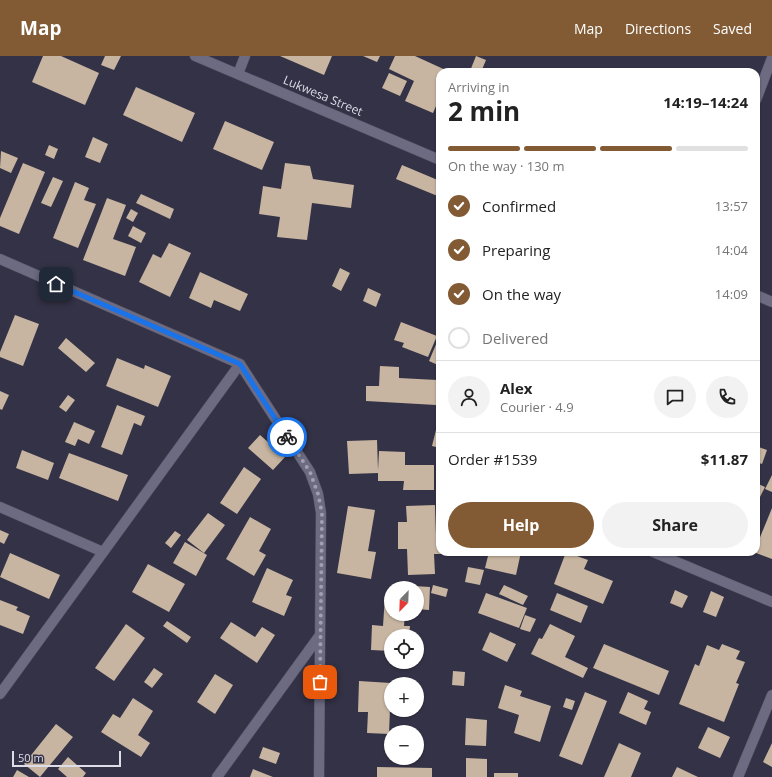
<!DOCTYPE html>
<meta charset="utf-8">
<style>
body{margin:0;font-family:"Open Sans",sans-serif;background:#f2f2f2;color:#222;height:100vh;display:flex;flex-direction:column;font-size:15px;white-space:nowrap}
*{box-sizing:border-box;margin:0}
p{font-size:13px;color:#767676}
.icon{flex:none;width:22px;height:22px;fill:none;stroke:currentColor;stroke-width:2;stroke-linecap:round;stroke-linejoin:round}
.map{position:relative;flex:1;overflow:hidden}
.details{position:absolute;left:436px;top:12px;width:324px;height:488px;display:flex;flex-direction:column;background:#fff;border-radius:12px;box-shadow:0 1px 3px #0004}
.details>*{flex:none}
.needle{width:26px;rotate:203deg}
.tools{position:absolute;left:384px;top:525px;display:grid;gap:8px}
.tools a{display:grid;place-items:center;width:40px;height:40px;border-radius:50%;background:#fff;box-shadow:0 1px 3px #0004;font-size:20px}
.scale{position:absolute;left:12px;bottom:10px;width:109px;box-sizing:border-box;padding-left:4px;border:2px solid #dddce9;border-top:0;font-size:11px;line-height:14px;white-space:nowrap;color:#dddce9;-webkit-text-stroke:3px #343246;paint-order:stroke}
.pin{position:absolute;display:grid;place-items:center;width:34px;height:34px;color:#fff;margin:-17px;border-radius:8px;box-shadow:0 2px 6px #0006}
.courier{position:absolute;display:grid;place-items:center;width:40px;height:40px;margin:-20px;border:3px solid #1a73e8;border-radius:50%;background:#fff;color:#222;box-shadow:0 1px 5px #0007}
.overview em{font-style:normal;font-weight:700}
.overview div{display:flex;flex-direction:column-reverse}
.overview{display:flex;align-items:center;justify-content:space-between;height:68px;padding:0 12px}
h1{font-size:26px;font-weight:700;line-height:30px}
.bar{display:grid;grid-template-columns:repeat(4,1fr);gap:6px 4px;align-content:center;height:48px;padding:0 12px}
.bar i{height:5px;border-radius:3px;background:#e0e0e0}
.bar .on{background:#825b34}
.bar p{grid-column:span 4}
.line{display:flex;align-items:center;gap:10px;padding:0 12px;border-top:1px solid #e0e0e0}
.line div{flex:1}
.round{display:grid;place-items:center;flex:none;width:42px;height:42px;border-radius:21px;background:#f2f2f2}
ol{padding:0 12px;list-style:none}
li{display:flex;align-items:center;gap:12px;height:44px}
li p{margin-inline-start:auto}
li .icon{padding:4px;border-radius:50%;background:#825b34;color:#fff;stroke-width:4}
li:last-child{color:#767676}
li i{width:22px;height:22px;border:2px solid #e0e0e0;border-radius:50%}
.primary-button{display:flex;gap:8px;margin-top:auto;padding:8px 12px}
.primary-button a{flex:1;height:46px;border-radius:24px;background:#825b34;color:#fff;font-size:16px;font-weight:700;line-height:46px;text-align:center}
.primary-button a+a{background:#f2f2f2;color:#222}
header{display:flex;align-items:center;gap:24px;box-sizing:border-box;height:56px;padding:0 20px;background:#825b34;color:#fff}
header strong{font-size:19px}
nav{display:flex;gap:22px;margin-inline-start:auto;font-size:14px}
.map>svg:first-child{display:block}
.building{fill:#c7b5a1}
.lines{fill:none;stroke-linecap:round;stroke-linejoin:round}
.minor-casing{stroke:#525060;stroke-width:11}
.minor{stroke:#6d6b81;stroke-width:10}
.done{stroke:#a2a0b0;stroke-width:4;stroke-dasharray:0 7.2}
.route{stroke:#1a73e8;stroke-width:5}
.labels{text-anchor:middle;stroke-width:4;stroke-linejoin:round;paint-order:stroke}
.street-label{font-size:12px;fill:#dddce9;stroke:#343246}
</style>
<header>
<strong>Map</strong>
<nav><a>Map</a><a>Directions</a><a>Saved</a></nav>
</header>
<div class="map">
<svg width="772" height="721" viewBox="0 0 772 721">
<rect width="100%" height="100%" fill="#343246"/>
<!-- building -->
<path class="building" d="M43 0H61L99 17 85 49 32 26Z
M105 0H121L114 14 101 9Z
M280 0H332L324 19Z
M363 0H380L377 6Z
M395 0H415L450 16H440V41L433 57 405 45 414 25 389 13Z
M476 0 486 4 481 16 470 15Z
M389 17 407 25 400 40 382 32Z
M136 31 195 57 182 86 123 59Z
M225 65 274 86 262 114 213 93Z
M93 81 108 88 100 107 85 101Z
M49 89 58 93 54 103 45 99Z
M1 95 18 102 11 117 0 112Z
M23 107 45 116 19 178 0 170V162Z
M285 107 310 110 313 123 354 129 351 152 312 147 307 184 277 181 280 161 259 158 263 130 281 133Z
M402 109 440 125V141L396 123Z
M53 121 63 125 51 151 41 147Z
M75 126 89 132 84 144 96 148 78 192 53 182Z
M141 138 174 153 170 163 136 147Z
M107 142 126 149 113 183 136 191 125 220 83 204Z
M131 153 138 157 133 166 126 162Z
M133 170 146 177 141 187 128 180Z
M169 187 191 197 170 241 139 226 153 198 161 202Z
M340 212 350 217 341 235 332 230Z
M200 216 248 238 240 255 214 244 211 252 189 242Z
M368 232 381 238 376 251 363 245Z
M15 259 39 268 23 310 0 301V296Z
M401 266 437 280 428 301 402 291 404 287 394 284Z
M440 279V310L429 305Z
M66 282 95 307 86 316 58 292Z
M117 302 144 313 145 309 171 320 158 351 106 330Z
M380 310 399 311V322L437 324 436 349 366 345V330H379Z
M0 335 9 339 2 354 0 353Z
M68 339 75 344 66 356 59 351Z
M117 349 145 360 141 370 134 367 122 399 101 391Z
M74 366 95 375 89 388 78 383 75 390 65 386Z
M437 370 440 371V392L432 390Z
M260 379 285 401 273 414 248 392Z
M377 384 378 414 379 395 405 396V409H434V434H403L404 425H378V417L349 418 347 385Z
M756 390 767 394 762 408 756 406Z
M22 394 54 407 48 424 16 412Z
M69 397 128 419 118 445 59 422Z
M244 411 261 423 237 458 220 447Z
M772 419V436L765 433Z
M756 427 765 431 756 449Z
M435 449 436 478H440V496H441V498H434L435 518 408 519 407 493H398V466H407L406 450Z
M348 450 375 454 368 495 376 496 371 523 337 517Z
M772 452V503L756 497V491Z
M208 457 225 469 204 497 187 484Z
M250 461 271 473 259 495 266 499 254 520 226 503Z
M0 474 9 478 4 488 0 486Z
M175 475 181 479 171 492 165 487Z
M185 486 207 499 196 520 173 507Z
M489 496H521L516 519 485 512Z
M566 496 588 504 584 513 613 525 603 548 554 528Z
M10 497 60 519 49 543 0 521Z
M148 508 185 528 169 556 132 536Z
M468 511 484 514 480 529 465 526Z
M267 512 293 524 286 539 292 541 284 560 252 546Z
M433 529 448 533 446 541 431 537Z
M504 529 528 540 523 549 499 538Z
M414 530 430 531 429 554 417 553V532H414Z
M675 534 688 540 682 552 670 547Z
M711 535 724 541 716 561 703 556Z
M486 537 527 552 519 572 478 557Z
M557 537 588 550 581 567 550 554Z
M385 540 391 541V558H405L404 570H410L409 580H391V595L371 594 372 569 383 570Z
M0 544 18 551 16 554 30 560 23 578 0 569Z
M525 559 536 563 530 576 520 573Z
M167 565 191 581 187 587 163 570Z
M231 566 255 581 262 571 275 579 257 607 220 582Z
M126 568 145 582 114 625 95 612Z
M550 568 575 580 565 601 588 612 583 622 531 598 539 582 542 583Z
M490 576 516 588 507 606 482 594Z
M604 588 669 615 659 639 593 612Z
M722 588 740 595 736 603 745 606 736 627 739 628 724 666 679 648 695 608 699 610 707 589 719 594Z
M154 612 163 618 152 632 144 626Z
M453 615 465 616 464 630 452 629Z
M215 618 233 629 215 658 197 646Z
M359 625 391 627 389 678 367 677 368 656H358Z
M505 629 522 635 520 640 551 650 540 686 514 677 519 659 498 652Z
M585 636 607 645 582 709 559 700Z
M628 636 648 645 644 653 651 656 646 669 619 657Z
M133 642 153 655 138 679 150 687 141 701 101 676 113 658 120 662Z
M566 642 575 645 572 654 563 651Z
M466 662 487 664 486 690 465 689Z
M56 668 73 681 40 721 24 708Z
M708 671 730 681 720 702 698 692Z
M619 687 641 697 631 721H604Z
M772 687V711L763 706Z
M263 691 280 697 276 708 259 702Z
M68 701 86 717 83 721H67L58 713Z
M466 702 487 703V721H466Z
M377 711 432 712V721H377Z
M677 711 698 721H672Z
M253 713 273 721H250Z
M17 714 29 721H13Z
M494 717H518V721H494Z"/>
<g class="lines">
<defs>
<path id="minor" d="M195 0 440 104
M238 18 245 0
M756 44 772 2
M0 203 240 308 310 416 318 438 321 457 319 721
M756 239 772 246
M0 451 103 496
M653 496 772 546
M0 638 240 308
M217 721 320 579
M738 721 772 639"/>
</defs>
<!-- minor casing -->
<use href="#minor" class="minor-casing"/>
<!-- minor -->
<use href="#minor" class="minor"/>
</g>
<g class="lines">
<!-- done -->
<path class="done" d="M287 381 310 416 318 438 322 457 320 626"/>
<!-- route -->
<path class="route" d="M56 228 240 308 287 381"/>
</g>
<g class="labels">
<!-- street labels -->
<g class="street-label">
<text transform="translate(323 40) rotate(23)" y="4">Lukwesa Street</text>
</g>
</g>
</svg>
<div class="tools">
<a><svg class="needle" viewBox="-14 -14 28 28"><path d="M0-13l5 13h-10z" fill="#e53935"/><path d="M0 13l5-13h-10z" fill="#767676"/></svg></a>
<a><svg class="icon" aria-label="locate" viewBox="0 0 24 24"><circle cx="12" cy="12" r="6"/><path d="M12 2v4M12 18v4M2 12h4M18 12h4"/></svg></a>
<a>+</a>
<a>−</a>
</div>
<div class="scale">50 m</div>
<div class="pin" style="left:320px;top:626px;background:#ea580c"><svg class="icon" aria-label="bag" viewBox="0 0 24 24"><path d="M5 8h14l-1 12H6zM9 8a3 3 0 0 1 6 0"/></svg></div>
<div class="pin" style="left:56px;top:228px;background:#1f2937"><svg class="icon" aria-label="home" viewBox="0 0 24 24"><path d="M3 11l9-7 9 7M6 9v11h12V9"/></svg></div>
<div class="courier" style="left:287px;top:381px"><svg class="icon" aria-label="bike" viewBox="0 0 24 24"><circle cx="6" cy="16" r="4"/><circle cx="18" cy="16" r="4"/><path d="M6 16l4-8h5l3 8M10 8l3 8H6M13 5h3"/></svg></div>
<section class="details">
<div class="overview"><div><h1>2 min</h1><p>Arriving in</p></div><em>14:19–14:24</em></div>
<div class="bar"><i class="on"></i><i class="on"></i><i class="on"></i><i></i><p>On the way · 130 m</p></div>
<ol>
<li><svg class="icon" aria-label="check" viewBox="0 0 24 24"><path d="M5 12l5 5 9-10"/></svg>Confirmed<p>13:57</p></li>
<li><svg class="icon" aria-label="check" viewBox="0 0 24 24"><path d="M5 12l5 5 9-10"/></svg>Preparing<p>14:04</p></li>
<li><svg class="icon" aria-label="check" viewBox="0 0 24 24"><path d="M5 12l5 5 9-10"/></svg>On the way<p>14:09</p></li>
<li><i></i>Delivered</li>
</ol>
<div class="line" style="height:72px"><a class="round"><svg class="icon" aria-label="person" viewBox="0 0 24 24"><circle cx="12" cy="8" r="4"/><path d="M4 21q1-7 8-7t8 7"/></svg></a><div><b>Alex</b><p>Courier · 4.9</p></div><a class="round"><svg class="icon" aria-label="chat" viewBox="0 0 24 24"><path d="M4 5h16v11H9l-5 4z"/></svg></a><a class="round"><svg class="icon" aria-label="phone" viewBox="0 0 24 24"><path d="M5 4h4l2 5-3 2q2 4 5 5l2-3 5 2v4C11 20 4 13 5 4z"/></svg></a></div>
<div class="line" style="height:52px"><div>Order #1539</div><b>$11.87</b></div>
<div class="primary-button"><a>Help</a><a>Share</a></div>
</section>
</div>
